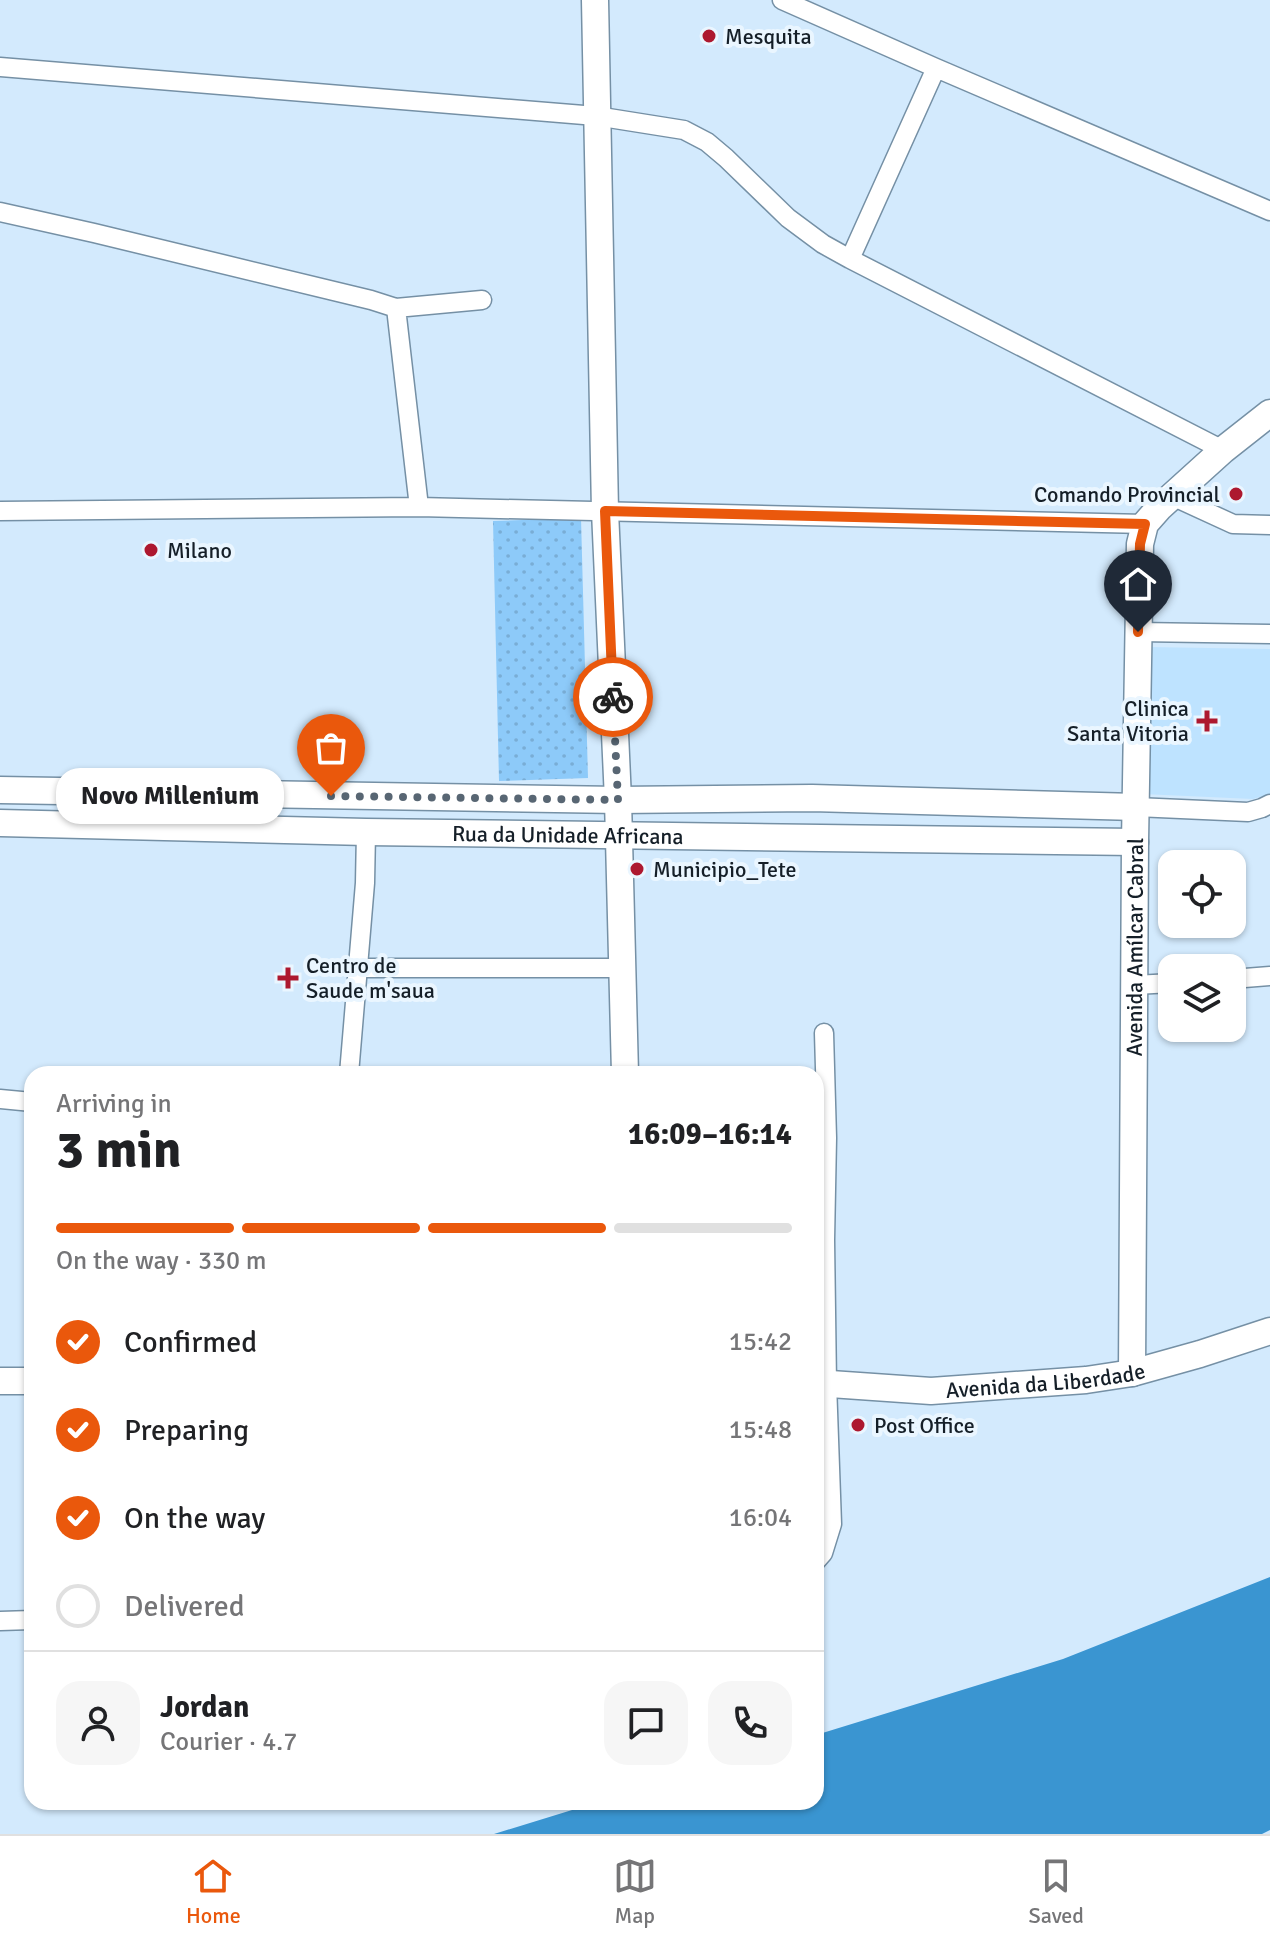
<!DOCTYPE html>
<meta charset="utf-8">
<style>
body{margin:0;font-family:Signika,sans-serif;background:#f6f6f6;color:#202124;height:100vh;display:flex;flex-direction:column;font-size:30px;white-space:nowrap}
*{box-sizing:border-box;margin:0}
p{font-size:26px;color:#757577}
.icon{flex:none;width:44px;height:44px;fill:none;stroke:currentColor;stroke-width:2;stroke-linecap:round;stroke-linejoin:round}
.map{position:relative;flex:1;overflow:hidden}
.panel{position:absolute;left:24px;top:1066px;width:800px;height:744px;display:flex;flex-direction:column;background:#fff;border-radius:24px;box-shadow:0 2px 6px #0004}
.panel>*{flex:none}
.buttons{position:absolute;left:1158px;top:850px;display:grid;gap:16px}
.buttons a{display:grid;place-items:center;width:88px;height:88px;border-radius:16px;background:#fff;box-shadow:0 2px 6px #0004;font-size:40px}
.pin{position:absolute;display:grid;place-items:center;width:68px;height:68px;color:#fff;margin:-82px -34px;border-radius:50% 50% 50% 0;rotate:-45deg;box-shadow:0 0 8px #0007}
.pin .icon{rotate:45deg}
.courier{position:absolute;display:grid;place-items:center;width:80px;height:80px;margin:-40px;border:6px solid #ea580c;border-radius:50%;background:#fff;color:#222;box-shadow:0 2px 10px #0007}
.bubble{position:absolute;height:56px;border-radius:24px;background:#fff;box-shadow:0 2px 6px #0004;font-size:26px;font-weight:700;line-height:56px;text-align:center}
.overview em{font-style:normal;font-weight:700}
.overview div{display:flex;flex-direction:column-reverse}
.overview{display:flex;align-items:center;justify-content:space-between;height:136px;padding:0 32px}
h1{font-size:52px;font-weight:700;line-height:60px}
.bar{display:grid;grid-template-columns:repeat(4,1fr);gap:12px 8px;align-content:center;height:96px;padding:0 32px}
.bar i{height:10px;border-radius:6px;background:#e0e0e0}
.bar .on{background:#ea580c}
.bar p{grid-column:span 4}
.line{display:flex;align-items:center;gap:20px;padding:0 32px;border-top:2px solid #e0e0e0}
.line div{flex:1}
.round{display:grid;place-items:center;flex:none;width:84px;height:84px;border-radius:24px;background:#f6f6f6}
ol{padding:0 32px;list-style:none}
li{display:flex;align-items:center;gap:24px;height:88px}
li p{margin-inline-start:auto}
li .icon{padding:8px;border-radius:50%;background:#ea580c;color:#fff;stroke-width:4}
li:last-child{color:#757577}
li i{width:44px;height:44px;border:4px solid #e0e0e0;border-radius:50%}
.dock{display:flex;justify-content:space-around;align-items:center;height:112px;border-top:2px solid #e0e0e0;background:#fff;font-size:22px;color:#757577}
.dock a{display:grid;justify-items:center;gap:4px}
.dock .on{color:#ea580c}
.map>svg:first-child{display:block}
.built{fill:#bee3ff}
.grass{fill:url(#grass-dots)}
.water{fill:#3a95d1}
.lines{fill:none;stroke-linecap:round;stroke-linejoin:round}
.street-casing{stroke:#7590a5;stroke-width:21}
.secondary-casing{stroke:#7590a5;stroke-width:29}
.street{stroke:#fff;stroke-width:18}
.secondary{stroke:#fff;stroke-width:26}
.done{stroke:#586673;stroke-width:8;stroke-dasharray:0 14.4}
.route{stroke:#ea580c;stroke-width:10}
.poi-dot{fill:#ad182f;stroke:#eaf6ff;stroke-width:3}
.labels{text-anchor:middle;stroke-width:8;stroke-linejoin:round;paint-order:stroke}
.poi-label{font-size:22px;fill:#151f28;stroke:#eaf6ff;text-anchor:start}
.street-label{font-size:22px;fill:#151f28;stroke:#eaf6ff}
</style>
<div class="map">
<svg width="1270" height="1834" viewBox="0 0 1270 1834">
<defs>
<pattern id="grass-dots" width="8" height="8" patternUnits="userSpaceOnUse" patternTransform="scale(2)"><rect width="8" height="8" fill="#8dcaf9"/><path d="M2 2h.1M6 6h.1" fill="none" stroke="#79add5" stroke-width="1.8" stroke-linecap="round"/></pattern>
</defs>
<rect width="100%" height="100%" fill="#d3eafd"/>
<!-- built -->
<path class="built" d="M1148 647 1270 649V794L1253 799 1142 794Z"/>
<!-- grass -->
<path class="grass" d="M581 518 588 778 499 781 493 521Z"/>
<!-- water -->
<path class="water" d="M1270 1577V1830L1262 1834H494L598 1802H816V1735L1063 1659Z"/>
<g class="lines">
<defs>
<path id="street" d="M782 0 936 68 1270 211
M0 67 596 116 684 130 707 142 726 158 788 218 823 244 850 259 1223 450
M0 212 94 233 371 300 396 308 482 300
M850 259 936 68
M396 308 419 507
M1172 496 1233 524 1270 525
M0 511 419 507 1145 524
M1138 632 1270 634
M1136 807 1248 812 1262 808 1270 804
M359 968H622
M1232 979 1270 976
M1135 985 1172 983
M349 1074 365 883 366 832
M0 1099 32 1102
M816 1561 823 1553 832 1524 827 1383 825 1240 827 1138 824 1033
M0 1621 32 1620"/>
<g id="secondary">
<path d="M595 0 605 511 618 800 625 1074"/>
<path d="M0 790 618 800 812 798 1136 807"/>
<path id="s1" d="M0 823 366 832 1135 842"/>
<path id="s2" d="M1132 1373 1135 842 1140 544 1145 524 1160 507 1223 450 1270 413"/>
<path d="M0 1381H32"/>
<path id="s3" d="M816 1383 931 1391 1086 1380 1132 1373 1200 1354 1270 1331"/>
</g>
</defs>
<!-- street casing -->
<use href="#street" class="street-casing"/>
<!-- secondary casing -->
<use href="#secondary" class="secondary-casing"/>
<!-- street -->
<use href="#street" class="street"/>
<!-- secondary -->
<use href="#secondary" class="secondary"/>
</g>
<g class="lines">
<!-- done -->
<path class="done" d="M331 796 618 800 613 697"/>
<!-- route -->
<path class="route" d="M613 697 605 511 1145 524 1140 544 1138 632"/>
</g>
<!-- markers -->
<g class="poi-dot">
<circle cx="709" cy="36" r="8"/>
<circle cx="1236" cy="494" r="8"/>
<circle cx="151" cy="550" r="8"/>
<path d="M1203 709h8v8h8v8h-8v8h-8v-8h-8v-8h8z"/>
<circle cx="637" cy="869" r="8"/>
<path d="M284 966h8v8h8v8h-8v8h-8v-8h-8v-8h8z"/>
<circle cx="858" cy="1425" r="8"/>
</g>
<g class="labels">
<!-- poi labels -->
<g class="poi-label">
<text x="725" y="44">Mesquita</text>
<text x="1220" y="502" text-anchor="end">Comando Provincial</text>
<text x="167" y="558">Milano</text>
<text x="1189" y="716" text-anchor="end">Clinica<tspan x="1189" dy="25">Santa Vitoria</tspan></text>
<text x="653" y="877">Municipio_Tete</text>
<text x="306" y="973">Centro de<tspan x="306" dy="25">Saude m'saua</tspan></text>
<text x="874" y="1433">Post Office</text>
</g>
<!-- street labels -->
<g class="street-label">
<text dy="8" stroke="none"><textPath href="#s1" startOffset="568">Rua da Unidade Africana</textPath></text>
<text dy="8" stroke="none"><textPath href="#s2" startOffset="426">Avenida Amílcar Cabral</textPath></text>
<text dy="8" stroke="none"><textPath href="#s3" startOffset="230">Avenida da Liberdade</textPath></text>
</g>
</g>
</svg>
<div class="buttons">
<a><svg class="icon" aria-label="locate" viewBox="0 0 24 24"><circle cx="12" cy="12" r="6"/><path d="M12 2v4M12 18v4M2 12h4M18 12h4"/></svg></a>
<a><svg class="icon" aria-label="layers" viewBox="0 0 24 24"><path d="M12 4l9 5-9 5-9-5zM3 14l9 5 9-5"/></svg></a>
</div>
<div class="pin" style="left:331px;top:796px;background:#ea580c"><svg class="icon" aria-label="bag" viewBox="0 0 24 24"><path d="M5 8h14l-1 12H6zM9 8a3 3 0 0 1 6 0"/></svg></div>
<div class="pin" style="left:1138px;top:632px;background:#1f2937"><svg class="icon" aria-label="home" viewBox="0 0 24 24"><path d="M3 11l9-7 9 7M6 9v11h12V9"/></svg></div>
<div class="courier" style="left:613px;top:697px"><svg class="icon" aria-label="bike" viewBox="0 0 24 24"><circle cx="6" cy="16" r="4"/><circle cx="18" cy="16" r="4"/><path d="M6 16l4-8h5l3 8M10 8l3 8H6M13 5h3"/></svg></div>
<div class="bubble" style="left:56px;top:768px;width:228px">Novo Millenium</div>
<section class="panel">
<div class="overview"><div><h1>3 min</h1><p>Arriving in</p></div><em>16:09–16:14</em></div>
<div class="bar"><i class="on"></i><i class="on"></i><i class="on"></i><i></i><p>On the way · 330 m</p></div>
<ol>
<li><svg class="icon" aria-label="check" viewBox="0 0 24 24"><path d="M5 12l5 5 9-10"/></svg>Confirmed<p>15:42</p></li>
<li><svg class="icon" aria-label="check" viewBox="0 0 24 24"><path d="M5 12l5 5 9-10"/></svg>Preparing<p>15:48</p></li>
<li><svg class="icon" aria-label="check" viewBox="0 0 24 24"><path d="M5 12l5 5 9-10"/></svg>On the way<p>16:04</p></li>
<li><i></i>Delivered</li>
</ol>
<div class="line" style="height:144px"><a class="round"><svg class="icon" aria-label="person" viewBox="0 0 24 24"><circle cx="12" cy="8" r="4"/><path d="M4 21q1-7 8-7t8 7"/></svg></a><div><b>Jordan</b><p>Courier · 4.7</p></div><a class="round"><svg class="icon" aria-label="chat" viewBox="0 0 24 24"><path d="M4 5h16v11H9l-5 4z"/></svg></a><a class="round"><svg class="icon" aria-label="phone" viewBox="0 0 24 24"><path d="M5 4h4l2 5-3 2q2 4 5 5l2-3 5 2v4C11 20 4 13 5 4z"/></svg></a></div>
</section>
</div>
<nav class="dock">
<a class="on"><svg class="icon" aria-label="home" viewBox="0 0 24 24"><path d="M3 11l9-7 9 7M6 9v11h12V9"/></svg>Home</a>
<a><svg class="icon" aria-label="map" viewBox="0 0 24 24"><path d="M3 6l6-2 6 2 6-2v14l-6 2-6-2-6 2zM9 4v14M15 6v14"/></svg>Map</a>
<a><svg class="icon" aria-label="saved" viewBox="0 0 24 24"><path d="M7 4h10v16l-5-4-5 4z"/></svg>Saved</a>
</nav>
